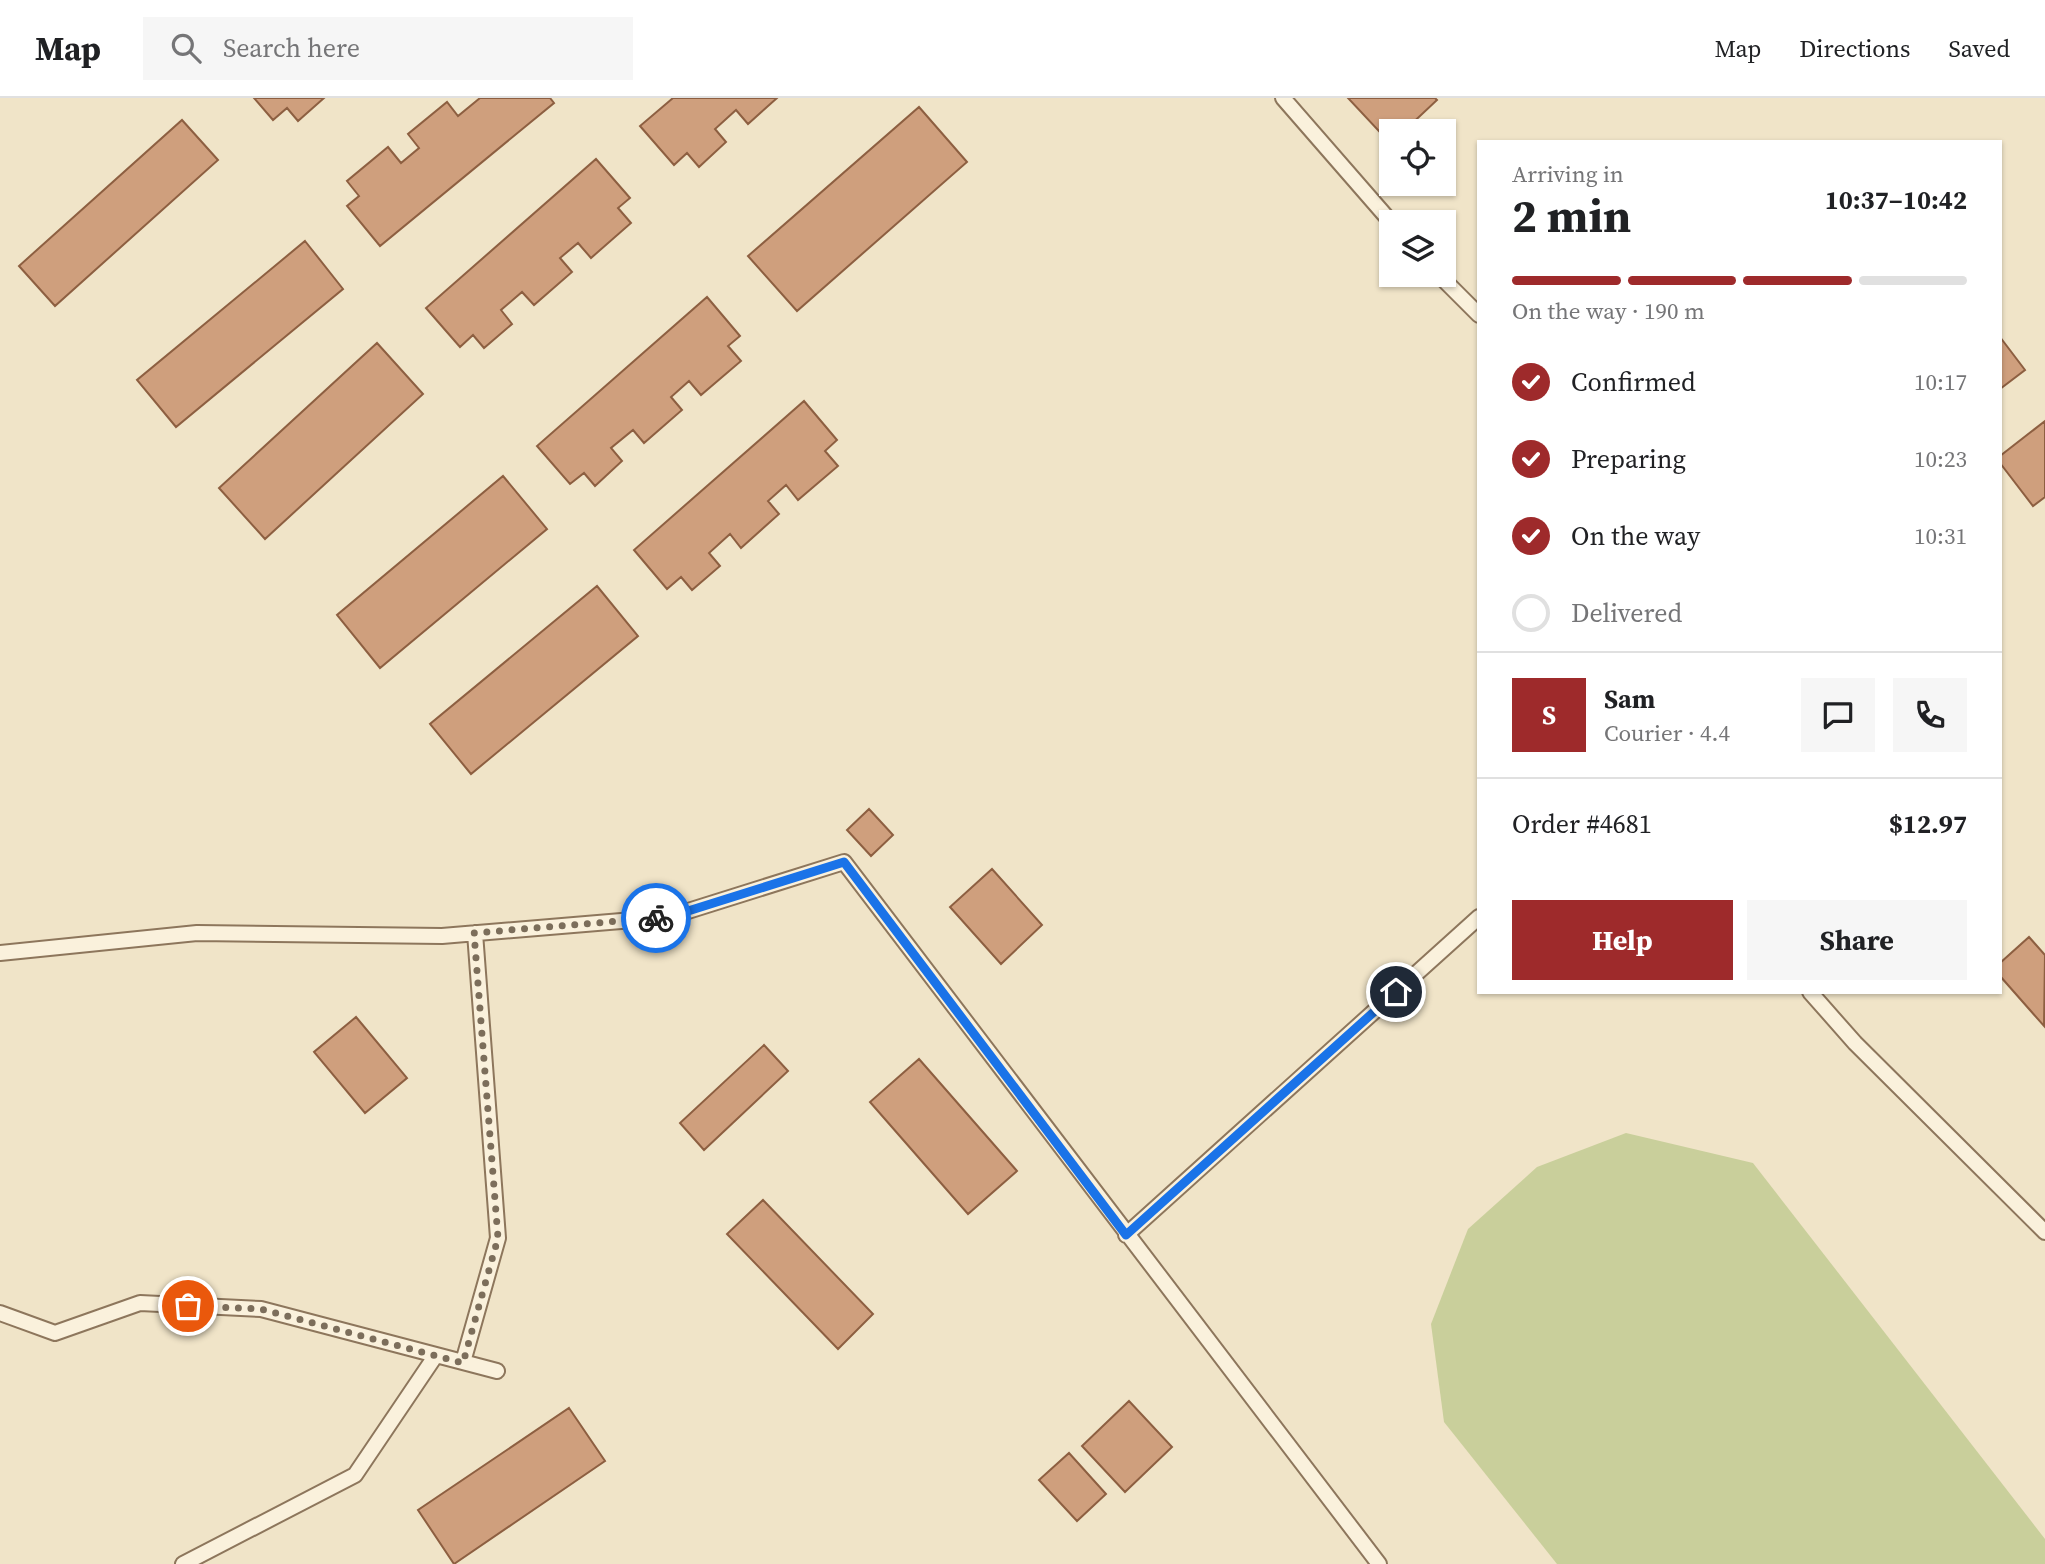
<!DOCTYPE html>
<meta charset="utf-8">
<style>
body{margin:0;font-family:"Source Serif 4",serif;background:#f6f6f6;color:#202124;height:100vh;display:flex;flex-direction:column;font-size:26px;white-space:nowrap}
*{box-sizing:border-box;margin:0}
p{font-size:23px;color:#757577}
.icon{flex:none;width:38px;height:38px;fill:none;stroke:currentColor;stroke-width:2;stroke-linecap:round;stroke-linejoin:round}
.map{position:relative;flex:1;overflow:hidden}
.drawer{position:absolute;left:1477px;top:42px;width:525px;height:854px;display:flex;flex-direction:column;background:#fff;border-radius:0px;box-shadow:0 2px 5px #0004}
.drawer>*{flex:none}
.controls{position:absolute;left:1379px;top:21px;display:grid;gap:14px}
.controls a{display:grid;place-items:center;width:77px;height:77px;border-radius:0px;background:#fff;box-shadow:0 2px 5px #0004;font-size:35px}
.pin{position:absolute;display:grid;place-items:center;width:60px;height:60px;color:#fff;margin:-30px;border:4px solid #fff;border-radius:50%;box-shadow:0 2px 7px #0007}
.courier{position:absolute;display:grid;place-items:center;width:70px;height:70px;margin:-35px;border:5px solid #1a73e8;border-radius:50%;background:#fff;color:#222;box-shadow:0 2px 9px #0007}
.summary em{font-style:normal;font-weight:700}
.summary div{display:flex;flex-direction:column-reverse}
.summary{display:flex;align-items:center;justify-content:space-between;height:119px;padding:0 35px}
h1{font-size:46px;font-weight:700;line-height:52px}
.bar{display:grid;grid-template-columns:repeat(4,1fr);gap:10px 7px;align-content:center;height:84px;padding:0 35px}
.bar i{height:9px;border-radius:5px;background:#e0e0e0}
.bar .current{background:#9e2a2b}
.bar p{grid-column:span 4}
.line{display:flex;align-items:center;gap:18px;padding:0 35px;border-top:2px solid #e0e0e0}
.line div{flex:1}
.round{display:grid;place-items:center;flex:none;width:74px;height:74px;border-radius:0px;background:#f6f6f6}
ol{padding:0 35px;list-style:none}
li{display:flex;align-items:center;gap:21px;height:77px}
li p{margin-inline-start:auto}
li .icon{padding:7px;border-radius:50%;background:#9e2a2b;color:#fff;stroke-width:4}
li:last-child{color:#757577}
li i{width:38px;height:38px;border:4px solid #e0e0e0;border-radius:50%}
.button{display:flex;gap:14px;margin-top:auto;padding:14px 35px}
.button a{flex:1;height:80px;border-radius:0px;background:#9e2a2b;color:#fff;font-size:28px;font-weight:700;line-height:80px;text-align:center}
.button a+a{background:#f6f6f6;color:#202124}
header{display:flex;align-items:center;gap:42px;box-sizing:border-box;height:98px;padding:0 35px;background:#fff;border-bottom:2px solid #e0e0e0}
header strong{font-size:33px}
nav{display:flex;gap:38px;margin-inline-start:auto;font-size:24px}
.search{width:490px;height:63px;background:#f6f6f6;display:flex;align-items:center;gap:18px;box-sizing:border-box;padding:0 24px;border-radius:0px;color:#757577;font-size:26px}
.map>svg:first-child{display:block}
.green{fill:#c9cf9b}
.building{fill:#cf9f7d;stroke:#8d5f41;stroke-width:2}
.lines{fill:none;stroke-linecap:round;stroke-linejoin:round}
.lane-casing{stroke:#8d765c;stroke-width:18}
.lane{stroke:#faf1dc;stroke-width:14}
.done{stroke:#7c6e5b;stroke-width:7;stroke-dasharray:0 12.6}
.route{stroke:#1a73e8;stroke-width:9}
</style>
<header>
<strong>Map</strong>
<div class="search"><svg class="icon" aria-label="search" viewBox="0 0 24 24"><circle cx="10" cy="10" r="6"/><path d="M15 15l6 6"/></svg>Search here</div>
<nav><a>Map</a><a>Directions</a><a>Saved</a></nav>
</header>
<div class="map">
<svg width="2045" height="1466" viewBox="0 0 2045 1466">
<rect width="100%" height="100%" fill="#f0e4c8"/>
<!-- green -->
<path class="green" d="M1626 1035 1753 1065 2045 1441V1466H1557L1444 1324 1431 1226 1468 1131 1537 1069Z"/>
<!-- building -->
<path class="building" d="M254 0H324L298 23 287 10 273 22Z
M480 0H550L554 5 380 148 347 108 359 98 347 83 388 49 401 65 419 50 408 36 447 4 458 18Z
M673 0H777L748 26 736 12 715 31 726 44 699 69 687 55 674 67 640 28Z
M1348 0H1435L1437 2 1404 33H1391V46Z
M919 9 967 64 797 213 748 158Z
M182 22 218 62 55 208 19 168Z
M596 61 630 100 618 110 631 125 591 160 578 145 560 160 572 174 534 207 522 194 501 212 512 226 484 250 473 237 460 249 426 210Z
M305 143 343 191 176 329 137 282Z
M707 199 740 238 728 248 741 263 701 297 689 283 671 299 682 312 644 345 633 332 611 350 622 363 595 388 584 375 570 386 537 348Z
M2000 239 2025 272 2000 291Z
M377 245 423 296 265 441 219 390Z
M804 303 837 342 825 353 838 368 798 402 786 387 768 403 779 416 741 450 730 436 709 455 720 468 692 492 681 479 667 491 634 452Z
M2045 323V399L2033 408 2000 365V358Z
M503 378 547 431 380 570 337 517Z
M597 488 638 538 471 676 430 626Z
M869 711 893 737 871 758 847 732Z
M992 771 1042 827 1001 866 950 809Z
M2029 839 2045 857 2044 928 2000 878V865Z
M356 919 407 980 365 1015 314 954Z
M764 947 788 973 704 1052 680 1025Z
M919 961 1017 1073 968 1116 870 1004Z
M763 1102 873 1216 838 1251 727 1136Z
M1129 1303 1172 1349 1125 1394 1082 1348Z
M569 1310 605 1363 454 1466 418 1412Z
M1069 1355 1106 1396 1077 1423 1039 1382Z"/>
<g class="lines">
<defs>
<path id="lane" d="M1283 0 1391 124
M1439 177 1479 217
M0 855 197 835 442 838 669 819 844 764 1379 1466
M1810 894 1855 945 2045 1134
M1126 1137 1479 819
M0 1215 55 1235 140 1205 261 1211 497 1273
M463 1264 498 1140 475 835
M183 1466 355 1377 436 1257"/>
</defs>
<!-- lane casing -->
<use href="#lane" class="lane-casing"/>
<!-- lane -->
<use href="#lane" class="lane"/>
</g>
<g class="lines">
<!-- done -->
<path class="done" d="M188 1208 261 1211 463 1265 498 1140 474 835 656 820"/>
<!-- route -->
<path class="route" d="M656 820 669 819 844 764 1126 1137 1396 894"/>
</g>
</svg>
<div class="controls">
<a><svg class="icon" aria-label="locate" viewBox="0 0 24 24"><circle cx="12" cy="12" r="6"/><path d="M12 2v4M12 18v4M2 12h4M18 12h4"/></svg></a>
<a><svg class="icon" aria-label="layers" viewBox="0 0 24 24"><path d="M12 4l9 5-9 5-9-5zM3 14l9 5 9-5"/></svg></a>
</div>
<div class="pin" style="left:188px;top:1208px;background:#ea580c"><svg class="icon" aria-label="bag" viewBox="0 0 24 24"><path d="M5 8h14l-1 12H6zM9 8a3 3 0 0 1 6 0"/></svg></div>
<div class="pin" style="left:1396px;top:894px;background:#1f2937"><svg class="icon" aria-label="home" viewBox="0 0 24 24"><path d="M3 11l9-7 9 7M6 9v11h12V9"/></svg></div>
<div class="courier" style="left:656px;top:820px"><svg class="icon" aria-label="bike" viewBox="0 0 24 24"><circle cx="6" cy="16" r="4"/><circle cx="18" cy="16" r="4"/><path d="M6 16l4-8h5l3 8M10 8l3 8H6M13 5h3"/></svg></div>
<section class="drawer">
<div class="summary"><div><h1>2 min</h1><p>Arriving in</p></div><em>10:37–10:42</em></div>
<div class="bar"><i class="current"></i><i class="current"></i><i class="current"></i><i></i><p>On the way · 190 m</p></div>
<ol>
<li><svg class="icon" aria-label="check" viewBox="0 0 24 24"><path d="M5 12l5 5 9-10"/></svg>Confirmed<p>10:17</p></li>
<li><svg class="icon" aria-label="check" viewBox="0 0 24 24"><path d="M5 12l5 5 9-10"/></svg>Preparing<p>10:23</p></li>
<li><svg class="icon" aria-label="check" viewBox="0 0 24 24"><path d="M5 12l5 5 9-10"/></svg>On the way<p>10:31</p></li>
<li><i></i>Delivered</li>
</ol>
<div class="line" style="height:126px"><b class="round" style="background:#9e2a2b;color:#fff">S</b><div><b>Sam</b><p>Courier · 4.4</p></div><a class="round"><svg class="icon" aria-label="chat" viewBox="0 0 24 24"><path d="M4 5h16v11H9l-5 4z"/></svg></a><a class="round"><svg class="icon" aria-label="phone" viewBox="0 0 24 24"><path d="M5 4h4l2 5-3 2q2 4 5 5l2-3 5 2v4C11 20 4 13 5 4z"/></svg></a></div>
<div class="line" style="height:91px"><div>Order #4681</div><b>$12.97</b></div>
<div class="button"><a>Help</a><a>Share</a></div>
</section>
</div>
